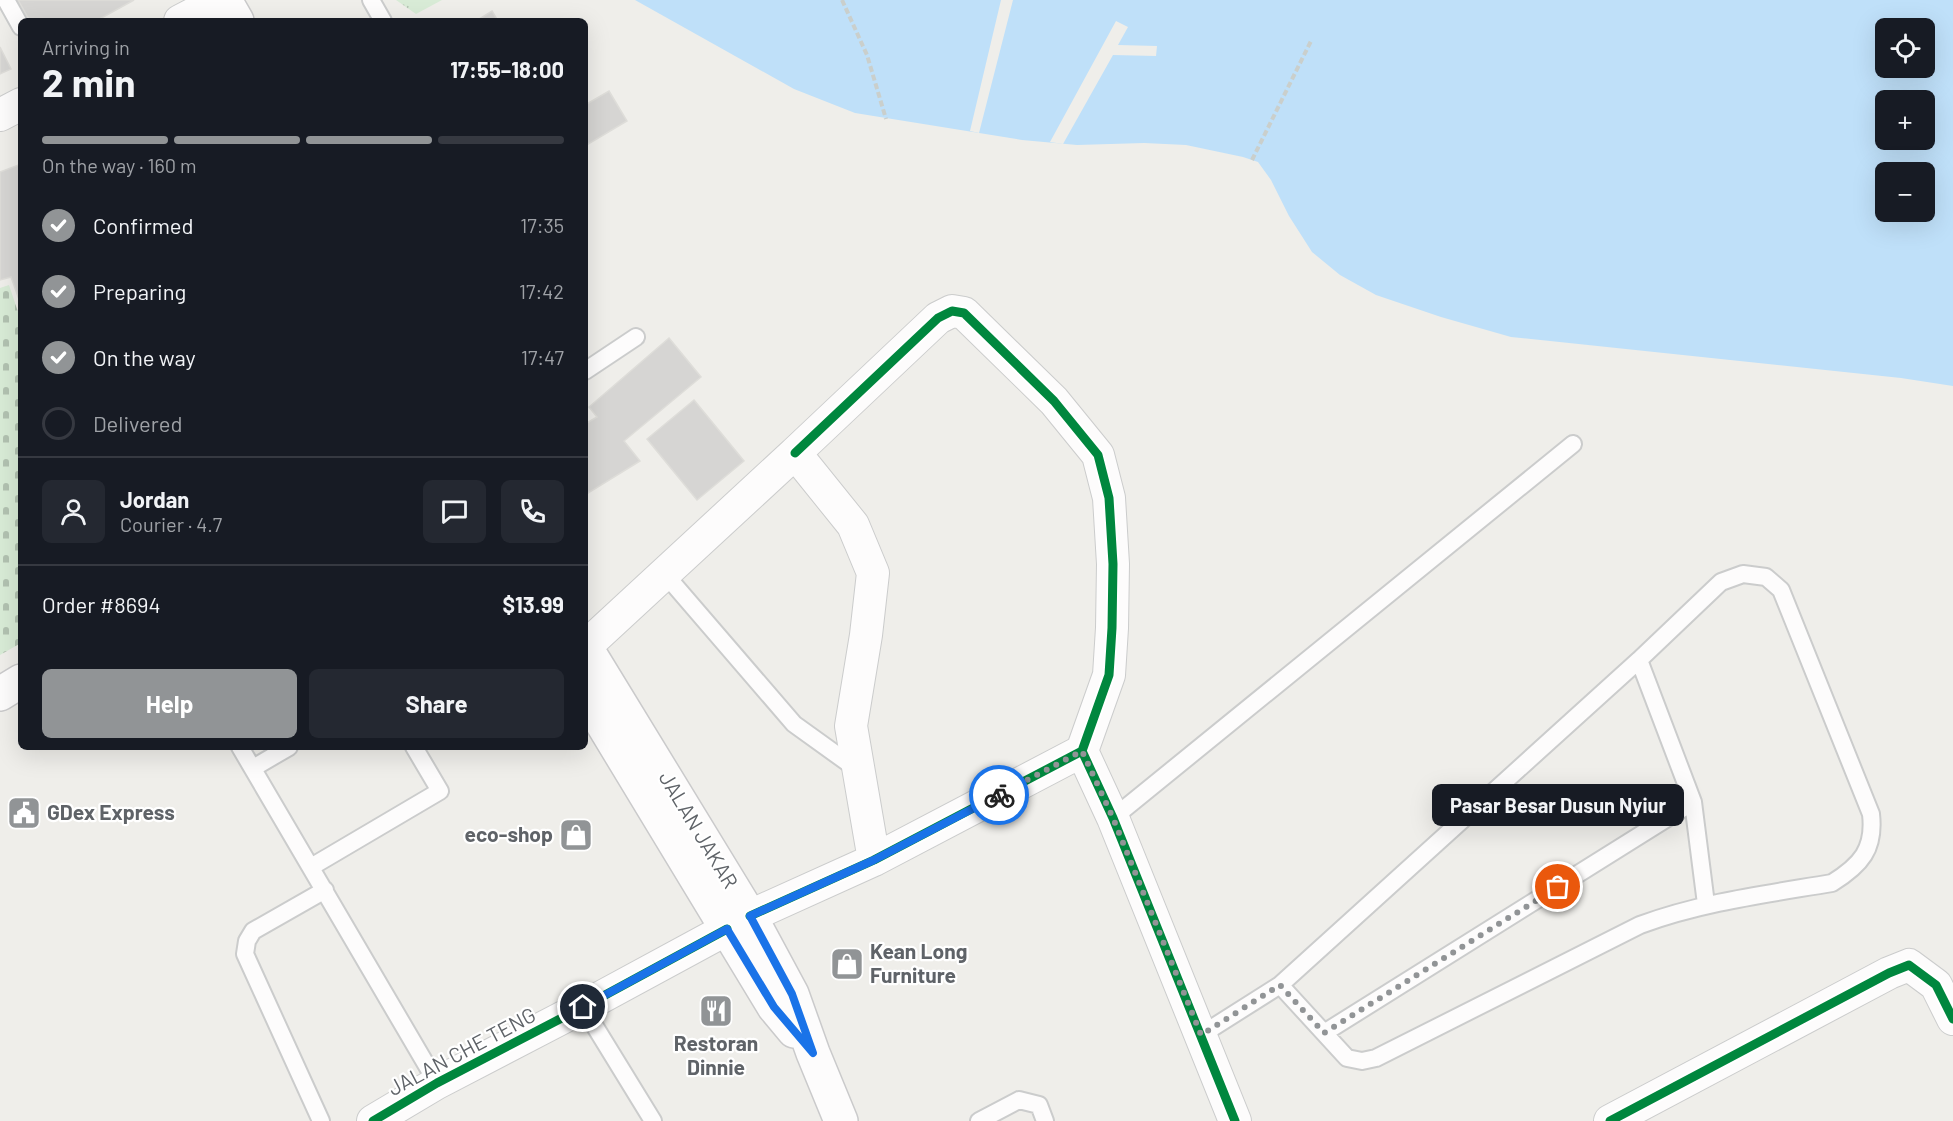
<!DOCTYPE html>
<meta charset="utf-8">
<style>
body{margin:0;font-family:Barlow,sans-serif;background:#242831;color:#f1f3f6;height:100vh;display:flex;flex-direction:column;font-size:22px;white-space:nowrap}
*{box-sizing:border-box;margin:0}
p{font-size:20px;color:#9ea1a6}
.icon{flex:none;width:33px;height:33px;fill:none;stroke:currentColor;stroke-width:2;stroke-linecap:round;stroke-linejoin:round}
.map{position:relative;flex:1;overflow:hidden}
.side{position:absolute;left:18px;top:18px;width:570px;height:732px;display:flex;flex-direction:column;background:#171b24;border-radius:9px;box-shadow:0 6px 24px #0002}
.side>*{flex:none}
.fabs{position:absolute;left:1875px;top:18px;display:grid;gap:12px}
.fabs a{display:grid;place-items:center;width:60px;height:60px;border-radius:9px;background:#171b24;box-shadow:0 6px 24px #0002;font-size:30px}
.pin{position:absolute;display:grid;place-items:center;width:51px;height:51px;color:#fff;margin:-26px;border:3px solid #fff;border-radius:50%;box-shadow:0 2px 6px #0007}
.courier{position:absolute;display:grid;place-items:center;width:60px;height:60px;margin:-30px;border:4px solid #1a73e8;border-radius:50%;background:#fff;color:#222;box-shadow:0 2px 8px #0007}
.bubble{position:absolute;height:42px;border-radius:9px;background:#171b24;box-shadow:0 6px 24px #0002;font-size:20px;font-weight:700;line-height:42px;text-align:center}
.headline em{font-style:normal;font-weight:700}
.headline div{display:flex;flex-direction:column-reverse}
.headline{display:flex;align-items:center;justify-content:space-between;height:102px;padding:0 24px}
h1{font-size:39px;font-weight:700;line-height:45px}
.bar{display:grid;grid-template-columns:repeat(4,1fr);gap:9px 6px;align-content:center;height:72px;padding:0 24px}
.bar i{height:8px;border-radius:4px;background:#363941}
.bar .current{background:#919496}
.bar p{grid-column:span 4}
.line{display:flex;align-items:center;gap:15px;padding:0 24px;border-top:2px solid #363941}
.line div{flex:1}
.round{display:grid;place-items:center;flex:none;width:63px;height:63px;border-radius:9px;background:#242831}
ol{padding:0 24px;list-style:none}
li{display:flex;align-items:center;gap:18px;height:66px}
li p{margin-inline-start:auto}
li .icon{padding:6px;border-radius:50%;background:#919496;color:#fff;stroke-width:4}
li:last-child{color:#9ea1a6}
li i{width:33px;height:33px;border:3px solid #363941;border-radius:50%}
.primary-button{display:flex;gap:12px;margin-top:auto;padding:12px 24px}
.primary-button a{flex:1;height:69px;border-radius:9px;background:#919496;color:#fff;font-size:24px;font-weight:700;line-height:69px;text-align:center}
.primary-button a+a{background:#242831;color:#f1f3f6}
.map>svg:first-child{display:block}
.cemetery{fill:url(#cemetery-stones)}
.park{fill:url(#park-tufts)}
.water{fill:#bfe0f9;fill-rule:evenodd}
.pier{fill:#efeeea}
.building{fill:#d6d5d3;stroke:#deddd9;stroke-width:1.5}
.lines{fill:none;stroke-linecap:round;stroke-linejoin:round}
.lane-casing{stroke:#cbcccc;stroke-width:20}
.street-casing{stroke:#cbcccc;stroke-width:34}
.secondary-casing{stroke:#cacacb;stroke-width:36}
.path{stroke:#cacfcc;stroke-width:4;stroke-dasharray:6 3;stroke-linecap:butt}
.lane{stroke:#fdfcfc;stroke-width:16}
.street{stroke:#fdfcfc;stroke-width:32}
.secondary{stroke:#fdfcfc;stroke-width:33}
.cycleway-casing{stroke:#fff;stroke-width:13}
.cycleway{stroke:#00873e;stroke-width:9}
.done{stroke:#919496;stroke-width:6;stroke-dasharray:0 10.8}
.route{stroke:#1a73e8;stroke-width:8}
.labels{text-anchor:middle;stroke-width:4.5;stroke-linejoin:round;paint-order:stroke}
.poi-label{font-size:21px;font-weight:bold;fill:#5f6368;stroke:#fff;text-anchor:start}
.street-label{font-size:21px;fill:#5f6368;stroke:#fff}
</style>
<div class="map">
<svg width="1953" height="1121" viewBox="0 0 1953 1121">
<defs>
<pattern id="cemetery-stones" width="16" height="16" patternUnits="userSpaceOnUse" patternTransform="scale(1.5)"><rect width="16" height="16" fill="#d8ebd6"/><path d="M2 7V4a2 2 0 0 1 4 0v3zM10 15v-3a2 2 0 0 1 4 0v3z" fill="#b2c2b1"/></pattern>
<pattern id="park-tufts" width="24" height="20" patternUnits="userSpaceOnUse" patternTransform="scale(1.5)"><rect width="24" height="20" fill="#d8ebd6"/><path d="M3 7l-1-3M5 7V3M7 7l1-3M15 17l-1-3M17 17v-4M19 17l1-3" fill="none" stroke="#b2c2b1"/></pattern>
</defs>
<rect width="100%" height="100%" fill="#efeeea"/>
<!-- cemetery -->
<path class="cemetery" d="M9 285 21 321V643L0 655V288Z"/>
<!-- park -->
<path class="park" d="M396 0H442L416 14Z"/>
<!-- water -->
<path class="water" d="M635 0H1953V386L1901 378 1511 337 1441 317 1376 295 1340 275 1312 252 1289 216 1271 180 1258 162 1243 157 1186 145 1144 143 1077 145 1022 140 855 113 794 89ZM1886 28H1924V68H1886ZM1886 100H1924V140H1886ZM1886 172H1924V212H1886Z"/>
<!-- pier -->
<path class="pier" d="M1001 0H1013L979 133 970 131Z
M1116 21 1128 27 1118 45 1157 46 1156 56 1113 55 1063 144 1050 142Z"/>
<!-- building -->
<path class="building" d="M18 0H134L96 21H30Z
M492 11 498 21H476Z
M0 47 11 69 0 74Z
M609 91 627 121 585 146V105Z
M21 164V305L11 277 0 280V172Z
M669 338 701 377 624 441 640 461 585 495V424L597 417 589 407Z
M694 400 744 461 697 500 647 439Z"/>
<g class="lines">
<defs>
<path id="lane" d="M6 0 21 27
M371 0 383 21
M585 371 636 337
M664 573 794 724 858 770
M1639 660 1693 802 1706 904
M240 747 437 1083
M253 768 289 747
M1113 818 1573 444
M311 867 440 791 414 747
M583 1007 653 1121
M1324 1033 1693 802
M1201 1035 1280 985 1639 660 1721 582 1743 574 1766 577 1781 590 1871 814C1875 849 1861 865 1832 883 1767 894 1702 902 1640 925L1376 1058 1362 1061 1347 1058 1280 985
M321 1121 245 954 247 941 253 931 325 890
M979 1121 1019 1100 1039 1105 1045 1121"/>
<path id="street" d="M180 21 220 0
M0 115 21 104
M585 647 795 453 853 525 873 573 866 635 851 726 874 860
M1082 751 1113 818 1235 1121
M750 916 874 860 1082 751 1109 675 1112 628 1113 564 1109 498 1098 455 1054 401 964 313 952 311 938 318 795 453
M373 1121 437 1083 583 1007 727 929
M1610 1121 1889 973 1909 965 1936 985 1953 1019"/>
<path id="secondary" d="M225 0 237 21
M585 646 750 916 792 994 813 1053 841 1121
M0 694 21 681
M585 695 774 1007 794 1031"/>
</defs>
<!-- lane casing -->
<use href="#lane" class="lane-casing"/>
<!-- street casing -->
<use href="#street" class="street-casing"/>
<!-- secondary casing -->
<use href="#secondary" class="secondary-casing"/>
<!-- path -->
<path class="path" d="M842 0 867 55 886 119
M1252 160 1311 41"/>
<!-- lane -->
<use href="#lane" class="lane"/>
<!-- street -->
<use href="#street" class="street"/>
<!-- secondary -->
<use href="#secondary" class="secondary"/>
<defs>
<path id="cycleway" d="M1082 751 1113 818 1235 1121
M750 916 874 860 1082 751 1109 675 1112 628 1113 564 1109 498 1098 455 1054 401 964 313 952 311 938 318 795 453
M373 1121 437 1083 583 1007 727 929
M1610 1121 1889 973 1909 965 1936 985 1953 1019"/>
</defs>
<!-- cycleway casing -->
<use href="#cycleway" class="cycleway-casing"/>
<!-- cycleway -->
<use href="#cycleway" class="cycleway"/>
</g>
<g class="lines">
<!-- done -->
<path class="done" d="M999 795 1082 751 1113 818 1201 1035 1280 985 1324 1033 1558 887"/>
<!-- route -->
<path class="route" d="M583 1007 727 929 774 1007 813 1053 792 994 750 916 874 860 999 795"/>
</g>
<!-- icons -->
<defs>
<symbol id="civic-square" viewBox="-11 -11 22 22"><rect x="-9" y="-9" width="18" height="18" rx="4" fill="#919496" stroke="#fff"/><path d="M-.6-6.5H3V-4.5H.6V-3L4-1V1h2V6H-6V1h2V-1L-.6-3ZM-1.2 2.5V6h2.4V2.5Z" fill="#fff"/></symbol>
<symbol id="shop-square" viewBox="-11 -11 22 22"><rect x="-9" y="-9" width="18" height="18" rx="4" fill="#919496" stroke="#fff"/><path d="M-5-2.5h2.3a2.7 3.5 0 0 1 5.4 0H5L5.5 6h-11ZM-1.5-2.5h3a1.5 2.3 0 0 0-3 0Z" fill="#fff"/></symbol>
<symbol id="restaurant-square" viewBox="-11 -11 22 22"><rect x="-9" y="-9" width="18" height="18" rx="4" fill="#919496" stroke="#fff"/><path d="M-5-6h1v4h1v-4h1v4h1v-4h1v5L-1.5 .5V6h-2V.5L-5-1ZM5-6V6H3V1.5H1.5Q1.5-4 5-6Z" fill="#fff"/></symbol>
</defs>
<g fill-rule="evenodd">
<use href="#civic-square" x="5" y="794" width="38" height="38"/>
<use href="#shop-square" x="557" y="816" width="38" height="38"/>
<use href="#shop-square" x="828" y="945" width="38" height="38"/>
<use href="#restaurant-square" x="697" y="992" width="38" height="38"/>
</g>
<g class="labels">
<!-- poi labels -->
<g class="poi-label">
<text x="47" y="820">GDex Express</text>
<text x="553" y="842" text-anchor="end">eco-shop</text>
<text x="870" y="959">Kean Long<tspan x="870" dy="24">Furniture</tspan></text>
<text x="716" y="1051" text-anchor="middle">Restoran<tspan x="716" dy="24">Dinnie</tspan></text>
</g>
<!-- street labels -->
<g class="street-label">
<text transform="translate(698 830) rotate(59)" y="7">JALAN JAKAR</text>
<text transform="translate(462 1052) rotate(-28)" y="7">JALAN CHE TENG</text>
</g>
</g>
</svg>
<div class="fabs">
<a><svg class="icon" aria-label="locate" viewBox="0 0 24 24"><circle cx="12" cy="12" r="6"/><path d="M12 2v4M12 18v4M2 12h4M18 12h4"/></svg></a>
<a>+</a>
<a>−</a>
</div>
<div class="pin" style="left:1558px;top:887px;background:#ea580c"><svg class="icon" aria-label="bag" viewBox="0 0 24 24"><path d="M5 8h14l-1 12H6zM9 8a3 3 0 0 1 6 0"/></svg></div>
<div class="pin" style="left:583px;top:1007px;background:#1f2937"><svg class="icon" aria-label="home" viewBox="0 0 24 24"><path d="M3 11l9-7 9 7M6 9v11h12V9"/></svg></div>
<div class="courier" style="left:999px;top:795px"><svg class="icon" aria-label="bike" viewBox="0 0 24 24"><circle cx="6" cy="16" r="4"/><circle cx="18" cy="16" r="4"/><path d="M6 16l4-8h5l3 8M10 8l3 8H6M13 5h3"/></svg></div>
<div class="bubble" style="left:1432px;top:784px;width:252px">Pasar Besar Dusun Nyiur</div>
<section class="side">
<div class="headline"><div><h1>2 min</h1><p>Arriving in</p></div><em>17:55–18:00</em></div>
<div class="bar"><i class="current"></i><i class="current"></i><i class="current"></i><i></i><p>On the way · 160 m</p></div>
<ol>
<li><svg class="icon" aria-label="check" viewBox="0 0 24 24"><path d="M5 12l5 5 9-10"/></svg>Confirmed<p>17:35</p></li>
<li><svg class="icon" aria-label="check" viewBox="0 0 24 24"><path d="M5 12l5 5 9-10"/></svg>Preparing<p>17:42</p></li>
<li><svg class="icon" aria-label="check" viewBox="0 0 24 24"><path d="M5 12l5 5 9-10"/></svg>On the way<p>17:47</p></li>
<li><i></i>Delivered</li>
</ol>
<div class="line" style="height:108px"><a class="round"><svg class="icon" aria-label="person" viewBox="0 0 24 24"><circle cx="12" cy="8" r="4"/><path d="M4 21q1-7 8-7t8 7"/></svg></a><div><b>Jordan</b><p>Courier · 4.7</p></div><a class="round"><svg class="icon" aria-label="chat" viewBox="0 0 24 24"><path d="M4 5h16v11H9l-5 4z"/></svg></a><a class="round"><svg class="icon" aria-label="phone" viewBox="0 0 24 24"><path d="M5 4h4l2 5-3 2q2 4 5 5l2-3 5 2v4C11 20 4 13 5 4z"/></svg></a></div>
<div class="line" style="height:78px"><div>Order #8694</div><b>$13.99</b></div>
<div class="primary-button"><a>Help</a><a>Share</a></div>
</section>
</div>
